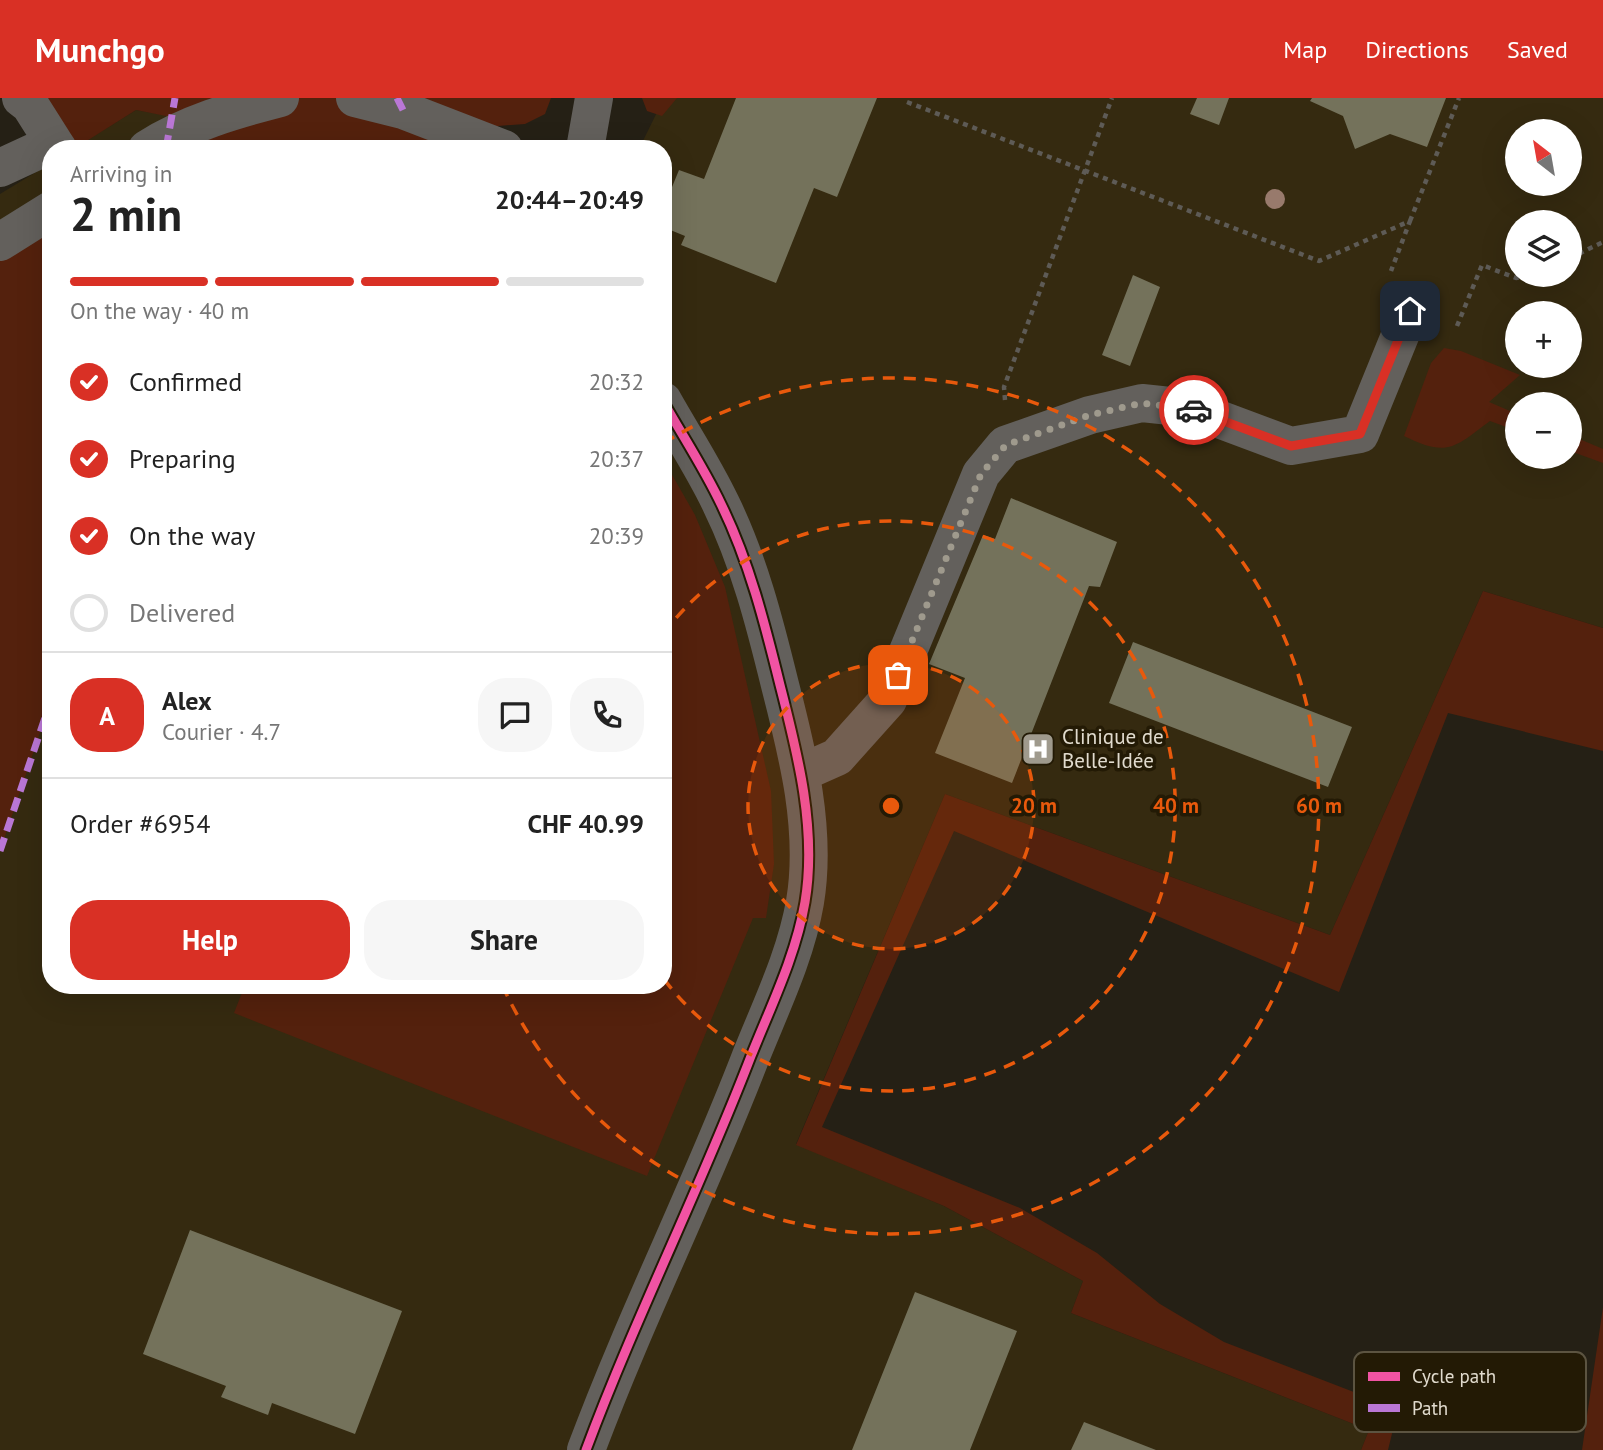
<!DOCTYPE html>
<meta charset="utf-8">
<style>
body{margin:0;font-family:"PT Sans",sans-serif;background:#f6f6f6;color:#222;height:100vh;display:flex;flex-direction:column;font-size:26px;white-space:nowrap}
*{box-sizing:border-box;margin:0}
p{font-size:23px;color:#767676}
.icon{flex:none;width:38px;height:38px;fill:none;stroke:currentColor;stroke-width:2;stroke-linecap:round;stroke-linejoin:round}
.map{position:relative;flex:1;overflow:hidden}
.side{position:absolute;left:42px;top:42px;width:630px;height:854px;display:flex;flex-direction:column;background:#fff;border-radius:28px;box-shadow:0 7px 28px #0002}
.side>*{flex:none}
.needle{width:46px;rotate:329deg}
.buttons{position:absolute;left:1505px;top:21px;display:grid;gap:14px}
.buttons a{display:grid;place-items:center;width:77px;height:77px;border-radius:50%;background:#fff;box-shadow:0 7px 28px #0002;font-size:35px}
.pin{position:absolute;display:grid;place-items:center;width:60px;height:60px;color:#fff;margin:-30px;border-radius:14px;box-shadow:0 4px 10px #0006}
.courier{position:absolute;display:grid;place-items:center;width:70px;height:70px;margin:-35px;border:5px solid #d93025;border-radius:50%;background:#fff;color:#222;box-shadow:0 2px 9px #0007}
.overview em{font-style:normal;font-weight:700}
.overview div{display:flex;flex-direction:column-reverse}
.overview{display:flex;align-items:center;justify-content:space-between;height:119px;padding:0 28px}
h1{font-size:46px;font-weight:700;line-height:52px}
.bar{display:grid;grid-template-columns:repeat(4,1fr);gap:10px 7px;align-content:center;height:84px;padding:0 28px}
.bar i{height:9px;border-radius:5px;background:#e0e0e0}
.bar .on{background:#d93025}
.bar p{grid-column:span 4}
.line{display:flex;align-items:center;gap:18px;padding:0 28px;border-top:2px solid #e0e0e0}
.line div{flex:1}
.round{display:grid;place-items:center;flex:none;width:74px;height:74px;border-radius:28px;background:#f6f6f6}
ol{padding:0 28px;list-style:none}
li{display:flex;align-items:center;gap:21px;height:77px}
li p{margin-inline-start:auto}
li .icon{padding:7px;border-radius:50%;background:#d93025;color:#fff;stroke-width:4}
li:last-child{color:#767676}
li i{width:38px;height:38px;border:4px solid #e0e0e0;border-radius:50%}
.primary-button{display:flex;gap:14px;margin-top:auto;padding:14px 28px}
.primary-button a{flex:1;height:80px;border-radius:28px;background:#d93025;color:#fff;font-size:28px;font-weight:700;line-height:80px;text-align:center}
.primary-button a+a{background:#f6f6f6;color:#222}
header{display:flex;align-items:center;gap:42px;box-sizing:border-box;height:98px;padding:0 35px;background:#d93025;color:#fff}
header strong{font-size:33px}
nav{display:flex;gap:38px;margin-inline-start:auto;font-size:24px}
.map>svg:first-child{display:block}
.built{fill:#352a10;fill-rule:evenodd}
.green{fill:#54210d}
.building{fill:#74725b}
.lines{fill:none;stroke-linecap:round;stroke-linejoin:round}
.path{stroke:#5e5b56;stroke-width:4.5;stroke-dasharray:5 5;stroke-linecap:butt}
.minor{stroke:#63605c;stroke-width:38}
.quiet{stroke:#ba77d6;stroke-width:7;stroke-dasharray:14 7;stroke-linecap:butt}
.cycleway-casing{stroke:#231a05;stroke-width:13}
.cycleway{stroke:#f153a3;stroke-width:9}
.tree{fill:#987a6c}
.done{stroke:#9f9a8d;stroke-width:7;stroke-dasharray:0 12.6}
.route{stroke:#d93025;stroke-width:9}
.ring{fill:none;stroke:#e8590c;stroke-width:3.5;stroke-dasharray:12 9}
.labels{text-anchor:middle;stroke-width:7;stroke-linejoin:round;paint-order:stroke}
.poi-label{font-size:21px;fill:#e1dbce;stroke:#231a05;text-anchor:start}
.key{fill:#231a05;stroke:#5c5441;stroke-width:2}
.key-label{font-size:19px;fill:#e1dbce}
.centre{fill:#e8590c;stroke:#231a05;stroke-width:3.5}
.ring-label{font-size:21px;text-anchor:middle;font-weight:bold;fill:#e8590c;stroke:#231a05;stroke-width:7;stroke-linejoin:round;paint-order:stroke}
</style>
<header>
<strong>Munchgo</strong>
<nav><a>Map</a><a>Directions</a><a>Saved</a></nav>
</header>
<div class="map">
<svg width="1603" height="1352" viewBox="0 0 1603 1352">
<rect width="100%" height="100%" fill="#252015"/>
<!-- built -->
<path class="built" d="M664 0H1603V530L1483 493 1330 837 945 696 796 1046 944 1108 1083 1183 1071 1215 1369 1332 1361 1352H0V96L51 65V887H663V51H639ZM1517 33H1570V86H1517ZM1517 124H1570V177H1517ZM1517 215H1570V268H1517ZM1517 306H1570V359H1517Z
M136 12 355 51H73Z"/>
<!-- green -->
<path class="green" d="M21 0H551L545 16 525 26 498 28 491 51H147L171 19 136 12 74 51Z
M642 0H677L662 18 647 13Z
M51 113V602L0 753V146Z
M1444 250 1461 253 1520 277 1489 304 1517 316V333L1490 323C1455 349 1448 360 1404 338L1431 265Z
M1570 337 1603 351V365L1570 353Z
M663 361 695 417 725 489 771 693 774 766 766 820H753L647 1078 234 915 245 887H663Z
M1483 493 1603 530V653L1448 615 1339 894 954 733 822 1029 1020 1110 1097 1155 1160 1206 1224 1244 1398 1311 1388 1352H1361L1369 1332 1071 1215 1083 1183 944 1108 796 1047 945 696 1330 837Z
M1603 1209V1352H1582Z"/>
<!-- building -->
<path class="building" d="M736 0H877L837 99 814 90 776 185 681 147 685 138 663 129V111L679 72 704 81Z
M1197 0H1229L1219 27 1190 16Z
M1312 0H1446L1427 49 1390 36 1355 51 1343 18 1310 3Z
M1133 177 1160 189 1130 268 1102 257Z
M1011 400 1117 444 1100 489 1089 488 1012 685 935 655 965 580 929 566 983 437 995 441Z
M1133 544 1352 629 1328 689 1109 605Z
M190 1132 402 1213 355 1336 272 1305 268 1317 221 1299 226 1288 143 1256Z
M915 1194 1017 1233 970 1352H852Z
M1084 1324 1156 1352H1071Z"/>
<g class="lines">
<!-- path -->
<path class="path" d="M907 4 1319 163 1410 123 1391 173
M1410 123 1459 0
M1570 160 1603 144
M1457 228 1482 167 1516 180 1534 177
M1005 302 1004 289 1112 0"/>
<!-- minor -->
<path class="minor" d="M21 0 30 7 54 45
M355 0 403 12 504 51
M147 51C188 25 234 12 280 0
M585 51 594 0
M0 70 54 45 58 51
M0 144 51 112
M801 675 837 659 888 602 981 376 1005 347 1090 317 1142 305 1189 310 1291 348 1360 336 1410 213
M586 1352C636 1218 700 1091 751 958 771 908 796 857 805 804 817 732 798 657 780 587 765 526 749 463 721 406 704 370 682 337 663 303"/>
<!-- quiet -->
<path class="quiet" d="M397 0 403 12
M166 51 175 0
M0 753 51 602"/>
<defs>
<path id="cycleway" d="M586 1352C636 1218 700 1091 751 958 771 908 796 857 805 804 817 732 798 657 780 587 765 526 749 463 721 406 704 370 682 337 663 303"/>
</defs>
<!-- cycleway casing -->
<use href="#cycleway" class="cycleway-casing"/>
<!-- cycleway -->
<use href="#cycleway" class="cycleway"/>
</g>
<!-- trees -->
<circle class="tree" cx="1275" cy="101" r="10"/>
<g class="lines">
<!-- done -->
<path class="done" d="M898 577 981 376 1006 347 1090 317 1142 305 1194 312"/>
<!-- route -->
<path class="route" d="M1194 312 1291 348 1360 336 1410 213"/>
</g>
<!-- distance rings -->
<circle cx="891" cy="708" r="143" fill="#e8590c" fill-opacity=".12"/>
<g class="ring">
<circle cx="891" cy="708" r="143"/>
<path d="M663 536A285 285 0 1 1 663 880"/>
<path d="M664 345A428 428 0 1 1 503 889"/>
</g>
<!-- icons -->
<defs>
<symbol id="hospital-square" viewBox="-11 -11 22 22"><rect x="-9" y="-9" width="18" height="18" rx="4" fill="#9f9a8d" stroke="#231a05"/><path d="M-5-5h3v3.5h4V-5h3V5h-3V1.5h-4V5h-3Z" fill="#fff"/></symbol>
</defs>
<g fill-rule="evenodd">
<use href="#hospital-square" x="1019" y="632" width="38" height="38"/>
</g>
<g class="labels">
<!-- poi labels -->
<g class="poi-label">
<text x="1062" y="646">Clinique de<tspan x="1062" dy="24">Belle-Idée</tspan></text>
</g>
</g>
<!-- legend -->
<rect x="1354" y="1254" width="232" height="80" rx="10" class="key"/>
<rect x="1368" y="1274" width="32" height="9" fill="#f153a3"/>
<rect x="1368" y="1306" width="32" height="8" fill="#ba77d6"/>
<g class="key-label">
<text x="1412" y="1285">Cycle path</text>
<text x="1412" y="1317">Path</text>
</g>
<circle cx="891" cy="708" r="10" class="centre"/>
<g class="ring-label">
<text x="1034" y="715">20 m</text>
<text x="1176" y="715">40 m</text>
<text x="1319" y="715">60 m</text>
</g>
</svg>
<div class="buttons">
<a><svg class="needle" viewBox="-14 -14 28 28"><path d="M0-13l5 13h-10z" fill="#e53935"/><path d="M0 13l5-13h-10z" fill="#767676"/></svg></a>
<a><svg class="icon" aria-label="layers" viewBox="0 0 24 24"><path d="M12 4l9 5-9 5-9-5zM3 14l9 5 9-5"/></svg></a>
<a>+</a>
<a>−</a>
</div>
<div class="pin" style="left:898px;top:577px;background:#ea580c"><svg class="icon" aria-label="bag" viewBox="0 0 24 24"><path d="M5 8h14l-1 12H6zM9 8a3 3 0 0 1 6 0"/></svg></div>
<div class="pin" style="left:1410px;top:213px;background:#1f2937"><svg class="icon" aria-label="home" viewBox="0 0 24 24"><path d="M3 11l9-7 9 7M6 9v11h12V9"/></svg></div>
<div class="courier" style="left:1194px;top:312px"><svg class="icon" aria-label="car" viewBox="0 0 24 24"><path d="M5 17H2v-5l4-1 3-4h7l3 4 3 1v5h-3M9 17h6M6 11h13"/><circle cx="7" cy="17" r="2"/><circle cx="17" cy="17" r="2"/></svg></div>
<section class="side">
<div class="overview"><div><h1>2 min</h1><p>Arriving in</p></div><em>20:44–20:49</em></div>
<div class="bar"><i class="on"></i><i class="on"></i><i class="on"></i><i></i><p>On the way · 40 m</p></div>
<ol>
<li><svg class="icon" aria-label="check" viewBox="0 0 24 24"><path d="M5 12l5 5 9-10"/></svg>Confirmed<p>20:32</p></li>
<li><svg class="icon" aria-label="check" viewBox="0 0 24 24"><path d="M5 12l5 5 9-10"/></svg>Preparing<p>20:37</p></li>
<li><svg class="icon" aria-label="check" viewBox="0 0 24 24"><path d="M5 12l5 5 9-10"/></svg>On the way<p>20:39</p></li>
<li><i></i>Delivered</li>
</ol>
<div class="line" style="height:126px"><b class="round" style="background:#d93025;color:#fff">A</b><div><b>Alex</b><p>Courier · 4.7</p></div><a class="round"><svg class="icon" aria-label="chat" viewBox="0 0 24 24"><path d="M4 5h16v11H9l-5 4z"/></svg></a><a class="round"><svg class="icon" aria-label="phone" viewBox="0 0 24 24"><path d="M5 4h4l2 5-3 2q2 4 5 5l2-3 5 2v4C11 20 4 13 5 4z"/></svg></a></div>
<div class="line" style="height:91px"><div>Order #6954</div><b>CHF 40.99</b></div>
<div class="primary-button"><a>Help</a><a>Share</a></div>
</section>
</div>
